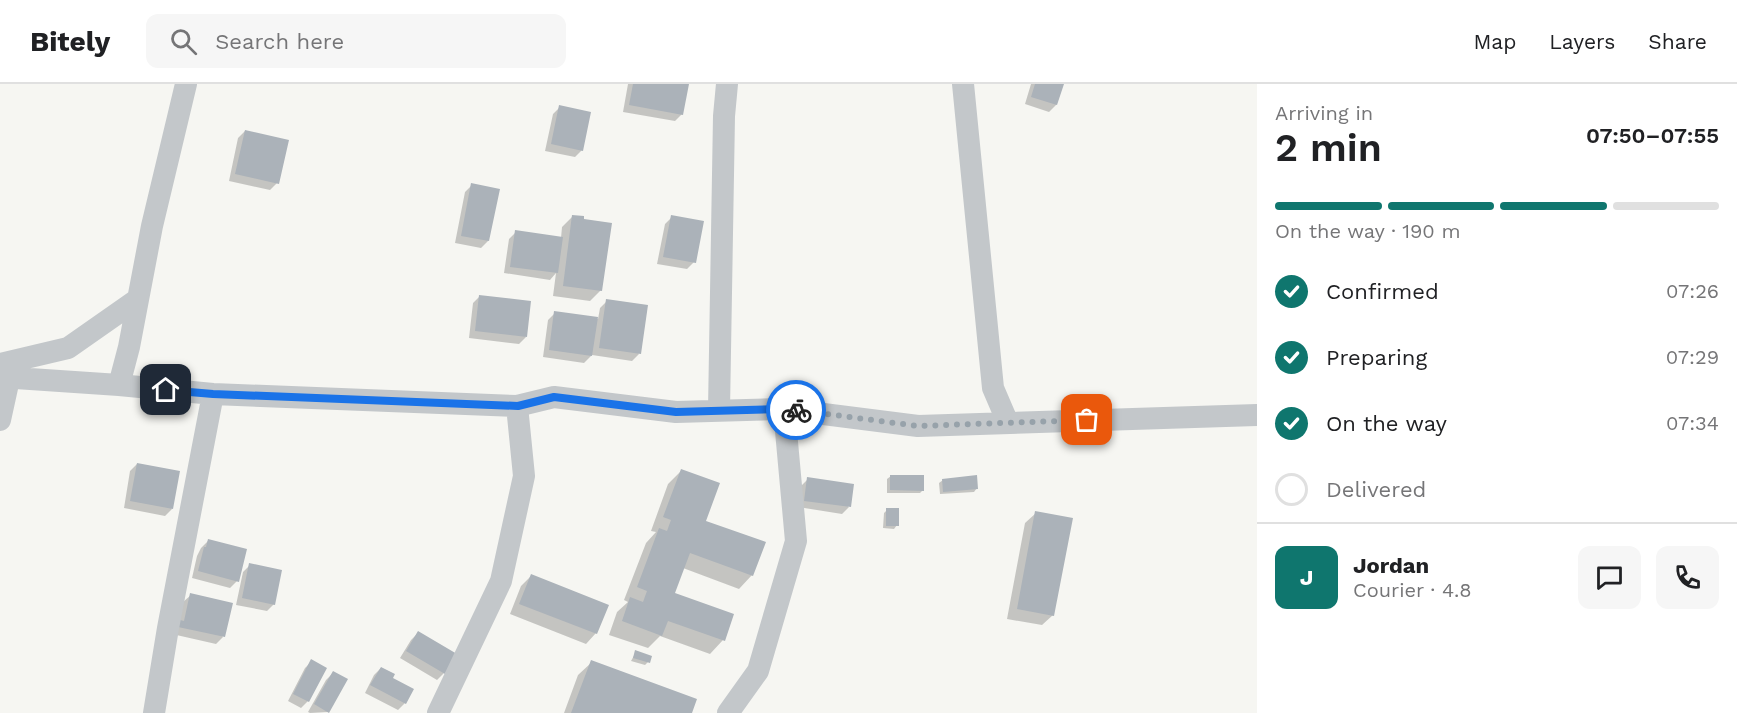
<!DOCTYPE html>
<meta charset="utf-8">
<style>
body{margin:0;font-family:"Work Sans",sans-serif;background:#f6f6f6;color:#202124;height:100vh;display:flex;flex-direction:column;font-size:22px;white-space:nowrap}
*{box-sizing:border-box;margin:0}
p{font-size:20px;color:#757577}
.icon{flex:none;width:33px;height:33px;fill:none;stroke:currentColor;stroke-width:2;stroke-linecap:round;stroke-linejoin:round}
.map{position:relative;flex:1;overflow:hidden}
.sheet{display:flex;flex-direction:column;background:#fff;width:480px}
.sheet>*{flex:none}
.pin{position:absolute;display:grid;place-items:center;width:51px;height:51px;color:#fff;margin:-26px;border-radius:12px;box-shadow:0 3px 9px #0006}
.courier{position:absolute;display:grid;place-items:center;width:60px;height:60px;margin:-30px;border:4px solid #1a73e8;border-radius:50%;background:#fff;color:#222;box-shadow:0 2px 8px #0007}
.headline em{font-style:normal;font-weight:600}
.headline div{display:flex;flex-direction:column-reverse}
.headline{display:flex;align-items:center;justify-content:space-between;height:102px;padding:0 18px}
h1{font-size:39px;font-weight:600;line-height:45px}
.bar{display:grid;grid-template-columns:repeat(4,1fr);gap:9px 6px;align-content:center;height:72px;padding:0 18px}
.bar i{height:8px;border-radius:4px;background:#e0e0e0}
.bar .on{background:#0f766e}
.bar p{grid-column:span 4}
.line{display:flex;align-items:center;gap:15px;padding:0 18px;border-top:2px solid #e0e0e0}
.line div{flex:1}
.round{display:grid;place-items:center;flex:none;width:63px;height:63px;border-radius:12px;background:#f6f6f6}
ol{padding:0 18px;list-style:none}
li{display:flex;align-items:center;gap:18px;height:66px}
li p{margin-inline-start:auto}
li .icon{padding:6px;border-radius:50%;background:#0f766e;color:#fff;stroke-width:4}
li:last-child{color:#757577}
li i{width:33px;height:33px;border:3px solid #e0e0e0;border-radius:50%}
header{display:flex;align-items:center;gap:36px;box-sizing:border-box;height:84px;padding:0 30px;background:#fff;border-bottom:2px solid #e0e0e0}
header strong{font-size:28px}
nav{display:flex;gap:33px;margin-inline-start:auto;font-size:21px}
.search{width:420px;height:54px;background:#f6f6f6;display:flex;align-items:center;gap:15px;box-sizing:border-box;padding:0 21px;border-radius:12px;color:#757577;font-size:22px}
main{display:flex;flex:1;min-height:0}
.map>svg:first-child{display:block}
.shadow{fill:#0003}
.building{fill:#abb2b9}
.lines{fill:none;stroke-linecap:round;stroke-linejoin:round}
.minor{stroke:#c3c7ca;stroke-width:22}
.done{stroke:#97a2aa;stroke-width:6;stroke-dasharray:0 10.8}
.route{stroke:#1a73e8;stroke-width:8}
</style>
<header>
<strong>Bitely</strong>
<div class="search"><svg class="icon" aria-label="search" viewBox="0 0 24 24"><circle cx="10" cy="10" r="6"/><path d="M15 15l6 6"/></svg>Search here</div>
<nav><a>Map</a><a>Layers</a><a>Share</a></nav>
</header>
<main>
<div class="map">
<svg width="1257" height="629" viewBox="0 0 1257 629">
<rect width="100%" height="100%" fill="#f6f6f2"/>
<!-- shadow -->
<path class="shadow" d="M628 0H687L682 30 675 37 623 28Z
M1031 0H1062L1056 21 1049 28 1025 20Z
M560 23 582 66 575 73 545 67 553 30Z
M245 47 277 99 270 106 229 97 238 54Z
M472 101 488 157 481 164 455 159 465 108Z
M573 132 601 206 590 217 553 212 556 189 550 196 504 189 509 155 516 148 561 154 562 143Z
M672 133 694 178 687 185 657 180 665 140Z
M480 212 526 253 519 260 469 254 473 219Z
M607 217 639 270 632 277 592 271 584 279 543 273 548 236 555 229 598 235 600 224Z
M137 380 172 425 165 432 124 424 130 387Z
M681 387 704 437 752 491 739 505 683 484 673 510 723 556 710 570 660 552 648 564 609 551 617 528 628 518 624 516 646 459 656 448 651 447 668 400Z
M891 392 923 406 920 409H887V395Z
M808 395 849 423 842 430 798 423 801 402Z
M943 396 977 404 974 408 940 410 939 399Z
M887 426 897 441 894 445 883 444 884 429Z
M1036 429 1053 531 1042 541 1007 535 1025 439Z
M208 457 237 497 230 504 192 494 197 472 201 464Z
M250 481 274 520 267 527 236 521 243 488Z
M532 491 596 549 586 560 510 530 521 502Z
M191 511 223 553 216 560 172 550 183 518Z
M418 549 444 589 437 596 400 574 411 556Z
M636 568 648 578 645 581 631 577Z
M312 577 308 617 301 624 288 617 305 584Z
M592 578 691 629H564L578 591Z
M381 584 391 595 405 619 398 626 365 609 374 591Z
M333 589 328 628 310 629 308 628 326 596Z"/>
<!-- building -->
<path class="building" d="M633 0H689L683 31 629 21Z
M1035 0H1064L1057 21 1031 13Z
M559 21 591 28 583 67 551 60Z
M245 46 289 56 279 100 235 90Z
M471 99 500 105 489 157 461 152Z
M572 131 584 132V135L612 139 602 207 563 202Z
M671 131 704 137 696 179 663 173Z
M515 146 563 153 558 189 510 183Z
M479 211 531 217 527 253 475 247Z
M606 215 648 221 641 270 599 264Z
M554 227 598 233 592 272 549 266Z
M137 379 180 387 173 425 130 417Z
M681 385 720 399 706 437 766 458 753 492 690 469 675 509 734 530 725 557 668 537 662 552 622 537 630 513 643 518 647 507 637 503 659 444 667 447 671 436 663 433Z
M890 391H924V407L890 406Z
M977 391 978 405 943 408 942 395Z
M807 393 854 400 851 423 804 417Z
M886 424H899V442H886Z
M1035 427 1073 434 1054 532 1017 525Z
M208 455 247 465 239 498 198 487 204 463H206Z
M249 479 282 486 275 521 242 514Z
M531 490 609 521 597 550 519 520Z
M190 509 233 519 225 553 178 543 180 536 184 537Z
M418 547 457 570 445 590 406 567Z
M635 566 652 572 650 579 633 574Z
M311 575 327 584 309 618 293 610Z
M591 576 697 615 692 629H571Z
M381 583 395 590 393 594 414 605 406 620 370 601Z
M333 587 348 595 329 629 314 620Z"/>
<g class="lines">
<!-- minor -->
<path class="minor" d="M963 0 993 304 1008 339
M0 280 68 264 138 215
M0 293 119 301 213 310 517 322 554 313 676 328 784 325 918 342 1257 331
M119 301 129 263 152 142 186 0
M719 326 724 32 727 0
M0 336 9 295
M154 629 168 544 213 310
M438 629 501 497 524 392 517 322
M728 629 758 587 796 457 784 325"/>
</g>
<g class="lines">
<!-- done -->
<path class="done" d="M796 326 918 342 1087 336"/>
<!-- route -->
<path class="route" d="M166 306 213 310 518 322 554 313 676 328 784 325 796 326"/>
</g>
</svg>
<div class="pin" style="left:1087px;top:336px;background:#ea580c"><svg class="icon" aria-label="bag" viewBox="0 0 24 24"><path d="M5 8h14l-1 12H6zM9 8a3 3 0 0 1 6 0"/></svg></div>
<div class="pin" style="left:166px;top:306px;background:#1f2937"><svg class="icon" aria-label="home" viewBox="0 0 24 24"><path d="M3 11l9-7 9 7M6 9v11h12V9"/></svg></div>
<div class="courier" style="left:796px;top:326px"><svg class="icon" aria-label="bike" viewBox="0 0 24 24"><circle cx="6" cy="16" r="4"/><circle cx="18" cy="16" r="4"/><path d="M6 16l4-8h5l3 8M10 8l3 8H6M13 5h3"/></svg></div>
</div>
<section class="sheet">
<div class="headline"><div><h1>2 min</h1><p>Arriving in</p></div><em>07:50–07:55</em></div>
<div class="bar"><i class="on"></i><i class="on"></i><i class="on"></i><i></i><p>On the way · 190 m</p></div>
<ol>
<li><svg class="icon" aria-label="check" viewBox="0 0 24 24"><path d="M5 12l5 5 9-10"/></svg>Confirmed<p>07:26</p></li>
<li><svg class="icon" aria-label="check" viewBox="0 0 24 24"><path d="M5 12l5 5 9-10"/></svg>Preparing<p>07:29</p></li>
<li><svg class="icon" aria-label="check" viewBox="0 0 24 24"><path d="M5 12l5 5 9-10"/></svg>On the way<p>07:34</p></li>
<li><i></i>Delivered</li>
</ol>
<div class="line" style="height:108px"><b class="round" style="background:#0f766e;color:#fff">J</b><div><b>Jordan</b><p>Courier · 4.8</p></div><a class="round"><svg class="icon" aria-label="chat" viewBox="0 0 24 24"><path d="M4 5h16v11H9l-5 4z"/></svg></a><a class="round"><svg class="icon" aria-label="phone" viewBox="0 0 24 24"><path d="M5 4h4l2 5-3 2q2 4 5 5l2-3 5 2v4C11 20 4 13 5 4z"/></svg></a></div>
</section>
</main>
